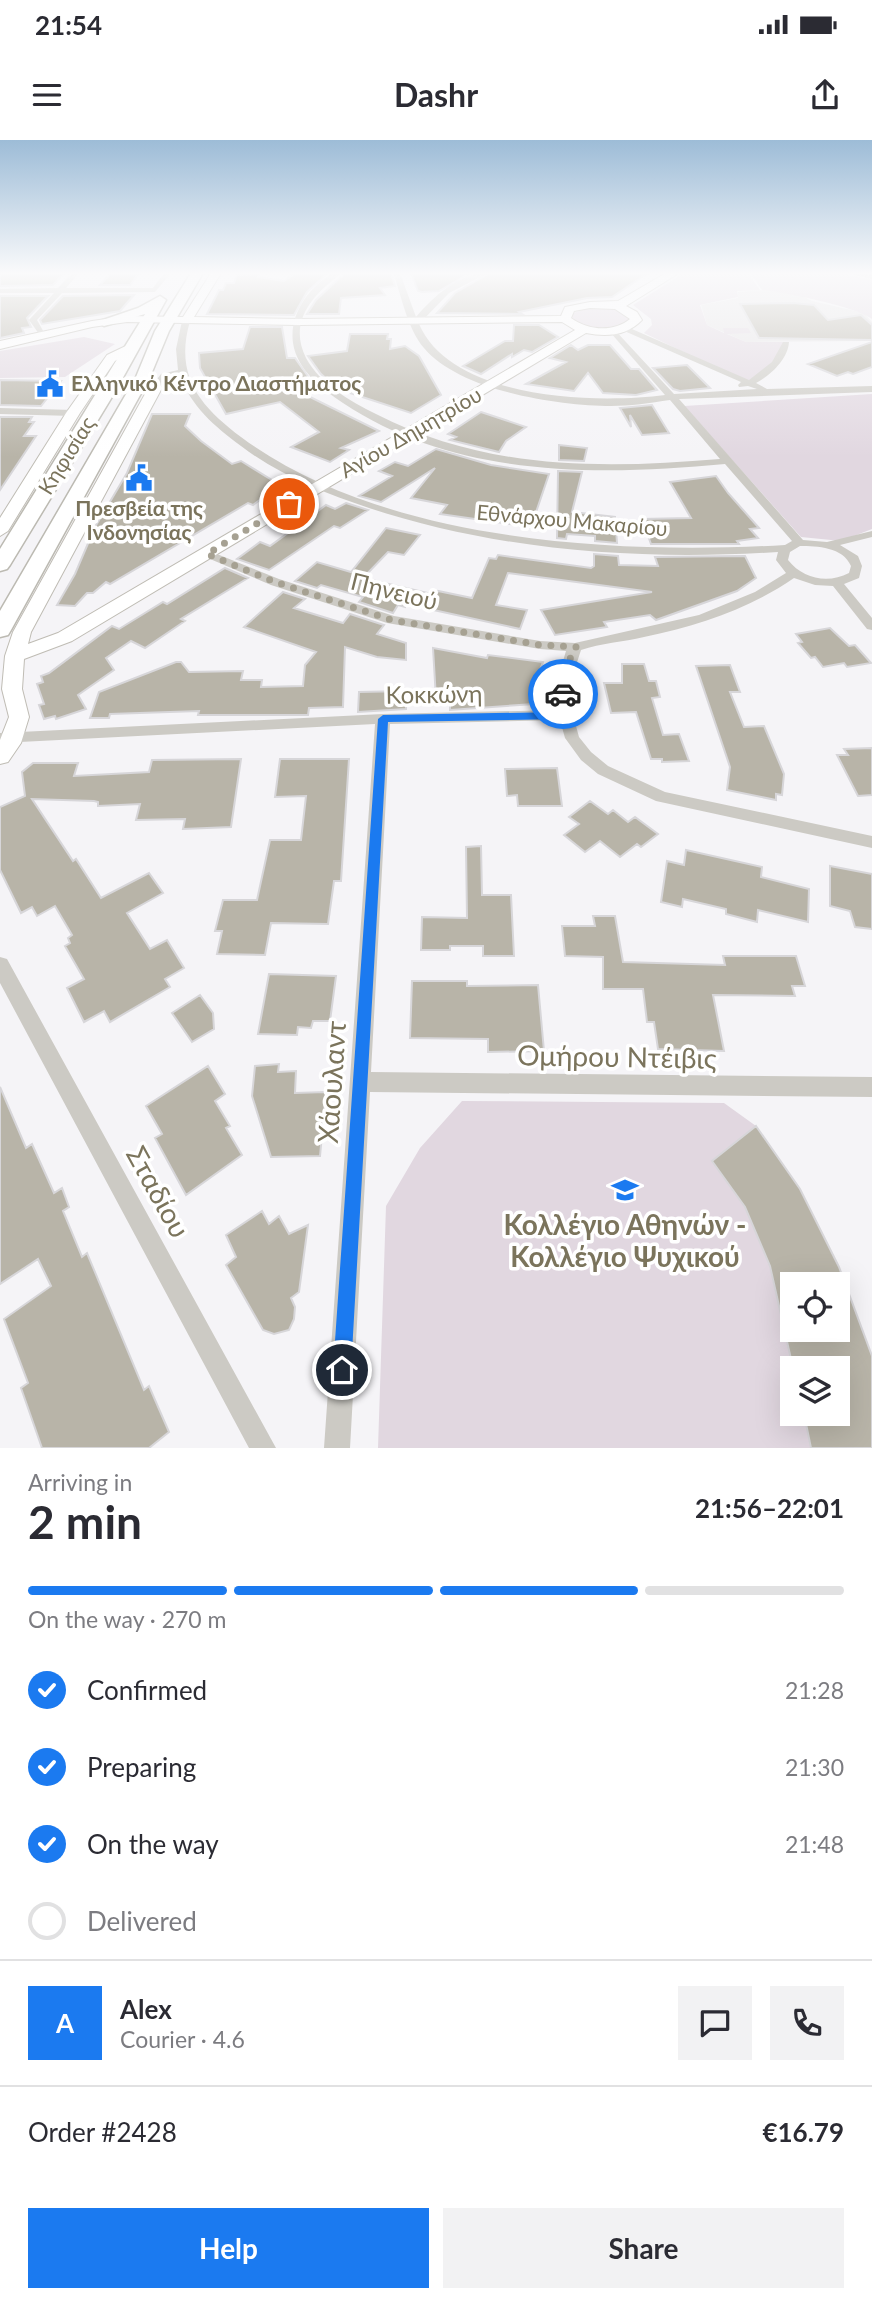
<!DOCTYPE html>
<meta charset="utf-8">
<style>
body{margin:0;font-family:Lato,sans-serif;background:#f2f2f3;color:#2b2b33;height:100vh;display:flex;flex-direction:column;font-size:26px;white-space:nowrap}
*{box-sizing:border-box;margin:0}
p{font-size:23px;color:#7c7c81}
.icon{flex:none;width:38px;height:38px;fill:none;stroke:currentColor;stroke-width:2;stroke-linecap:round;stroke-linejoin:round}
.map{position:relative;height:1308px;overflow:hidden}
.side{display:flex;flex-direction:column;background:#fff;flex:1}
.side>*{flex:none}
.fabs{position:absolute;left:780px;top:1132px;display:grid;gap:14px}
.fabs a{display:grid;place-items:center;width:70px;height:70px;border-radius:0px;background:#fff;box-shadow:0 7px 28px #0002;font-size:35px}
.pin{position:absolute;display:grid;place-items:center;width:60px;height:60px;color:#fff;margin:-30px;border:4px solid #fff;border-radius:50%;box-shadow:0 2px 7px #0007}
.courier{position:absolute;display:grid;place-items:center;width:70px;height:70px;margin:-35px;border:5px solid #1b7af0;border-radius:50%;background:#fff;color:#222;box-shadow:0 2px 9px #0007}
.summary em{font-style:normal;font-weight:700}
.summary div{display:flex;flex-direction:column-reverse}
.summary{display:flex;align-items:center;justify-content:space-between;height:119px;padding:0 28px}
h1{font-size:46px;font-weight:700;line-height:52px}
.bar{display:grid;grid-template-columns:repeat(4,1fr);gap:10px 7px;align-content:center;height:84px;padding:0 28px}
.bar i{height:9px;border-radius:5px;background:#e1e1e2}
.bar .selected{background:#1b7af0}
.bar p{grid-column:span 4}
.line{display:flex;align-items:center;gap:18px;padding:0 28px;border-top:2px solid #e1e1e2}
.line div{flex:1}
.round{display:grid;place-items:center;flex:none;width:74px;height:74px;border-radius:0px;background:#f2f2f3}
ol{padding:0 28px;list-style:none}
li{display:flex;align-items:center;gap:21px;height:77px}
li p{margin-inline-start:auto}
li .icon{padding:7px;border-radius:50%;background:#1b7af0;color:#fff;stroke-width:4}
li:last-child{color:#7c7c81}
li i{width:38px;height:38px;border:4px solid #e1e1e2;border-radius:50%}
.button{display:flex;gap:14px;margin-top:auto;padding:14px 28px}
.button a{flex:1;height:80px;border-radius:0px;background:#1b7af0;color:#fff;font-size:28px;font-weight:700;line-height:80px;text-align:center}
.button a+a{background:#f2f2f3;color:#2b2b33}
.status{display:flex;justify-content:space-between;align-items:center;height:49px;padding:0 35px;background:#fff;direction:ltr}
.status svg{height:19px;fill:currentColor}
header{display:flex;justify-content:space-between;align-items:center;height:91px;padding:0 28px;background:#fff;font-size:32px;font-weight:700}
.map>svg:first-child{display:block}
.built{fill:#e6e4e5}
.green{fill:#e1d7e0;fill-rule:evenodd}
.building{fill:#b8b4a8;stroke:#d7d6d9;stroke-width:2;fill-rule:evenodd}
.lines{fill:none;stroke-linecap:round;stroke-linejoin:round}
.secondary-casing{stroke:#bfbcb4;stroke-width:2}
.primary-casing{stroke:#bcbab2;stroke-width:3}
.street{fill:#cccac4;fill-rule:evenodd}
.secondary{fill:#fff;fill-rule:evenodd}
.primary{fill:#fff;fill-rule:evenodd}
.route{fill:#1b7af0}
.done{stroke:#a6a192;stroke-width:7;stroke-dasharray:0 12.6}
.labels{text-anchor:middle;stroke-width:7;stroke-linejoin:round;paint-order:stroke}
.far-poi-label{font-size:21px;font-weight:bold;fill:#7b745c;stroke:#fff;text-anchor:start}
.far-street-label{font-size:21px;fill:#7b745c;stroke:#fff}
.street-label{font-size:24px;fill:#7b745c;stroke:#fff}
.near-street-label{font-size:28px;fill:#7b745c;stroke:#fff}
.near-poi-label{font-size:28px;font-weight:bold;fill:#7b745c;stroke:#fff}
</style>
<div class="status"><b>21:54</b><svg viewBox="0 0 49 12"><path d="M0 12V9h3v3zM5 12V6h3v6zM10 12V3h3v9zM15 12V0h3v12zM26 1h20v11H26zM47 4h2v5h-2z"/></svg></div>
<header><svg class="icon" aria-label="menu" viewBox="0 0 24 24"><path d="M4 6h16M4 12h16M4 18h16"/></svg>Dashr<svg class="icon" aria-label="share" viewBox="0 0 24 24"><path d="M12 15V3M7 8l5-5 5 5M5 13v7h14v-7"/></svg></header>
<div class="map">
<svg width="872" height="1308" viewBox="0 0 872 1308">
<rect width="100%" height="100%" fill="#f5f4f7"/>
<!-- built -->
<path class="built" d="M764 150 798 154 812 161 864 173 872 182V196L865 201 746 202 707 185 701 165 738 158V152Z"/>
<!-- green -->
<path class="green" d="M684 133H748L760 150 737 151 738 157 700 165 707 185 724 193 723 188H748L751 193 727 194 746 202H786L783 213 748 243 644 193 652 185 651 179 633 165Z
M750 133H840L872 140V179C857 167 784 152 762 150Z
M591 167 615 169 630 177 629 182C613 191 585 191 572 177L573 173Z
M84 197 115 204 65 237 0 238V211Z
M872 254V389L841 401 801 397 684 266Z
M462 961 724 963 756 986 839 1127 872 1308H378L386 1066 420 1008ZM793 1144H838V1190H793ZM793 1228H838V1274H793Z"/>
<!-- building -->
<path class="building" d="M0 133H64L53 145 0 146Z
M111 133H139L130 145H100Z
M296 133H328L307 152 294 175 207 174 219 150H223L226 143H234L237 135 259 134 258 137 284 141Z
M345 133H391L395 146 380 148 385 155 341 158 339 174H307L316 160Z
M411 133H470L439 151 422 152 418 151Z
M490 133H648L612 157 587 158 519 172 522 174 437 173 455 153Z
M134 155 120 171 42 184 40 180 63 156Z
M0 156H48L27 178 31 187 22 188 24 193 0 198Z
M793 163 814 165 828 180 861 175 872 185V200L759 198 740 164Z
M514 185H539L558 197 532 212 524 210 512 217V214L481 234 463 226 505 201H513Z
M250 187H282L287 218H295L312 242 306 255 379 291 341 308 349 310 330 322 291 307 319 292 280 262 226 274 200 228 199 213 243 209Z
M350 194H388L387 199H391L390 209 405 206 419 216 441 255 411 273 338 249 321 234 308 216 347 211Z
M872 202V227L853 234 848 232 837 236 808 224Z
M571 205 578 210 588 205H610L631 229H639L657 250 636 255 603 253 588 233 574 251 526 244 566 222 550 218Z
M687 225 710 248 680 251 673 249 653 228Z
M0 240 61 241 41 266 0 265Z
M652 265 669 293 642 295 630 275 631 287 620 268Z
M481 272 526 287 506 301 499 312 450 300 456 297 448 294Z
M152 274H190L185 286 201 301 232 324 241 321 280 345 253 365 248 363 110 444 106 442 93 453H87L75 466 57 465 75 434 95 387 127 333Z
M0 277H32L29 282H34L24 296H36L0 350Z
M559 305 587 308 584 321 559 320Z
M436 309 491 325 549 334 531 387 440 374 447 365 411 358 435 328 381 362 359 356 392 336 379 331 395 322 408 326Z
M558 331 582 332 572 372 615 377 617 403 595 401V396L567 394 566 399 557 398Z
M716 336 728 353 759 388 750 389 758 398 737 401 739 404H651L642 379 691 378 670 342Z
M346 363 368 370 340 388 334 386 269 430 237 419 260 402 270 406 326 365 335 369Z
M386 388 420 395 404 415 388 412 363 438 436 455 438 451 472 458 489 418 496 419 498 415 591 428 594 426V414L618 416 619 425 658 426 655 417 745 416 756 438 737 451 656 480 650 475 604 482 607 487 555 495 541 470 652 452 508 433 496 465 527 470 520 489 429 469 432 463 405 464V467L398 465 393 473 359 462 363 457 321 445 317 448 295 441 317 422 351 432Z
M225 428 248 438 181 479 185 481 145 508 131 501 106 518 114 530 78 555 86 569 56 579 55 576 44 579 39 565 44 564 37 544 43 542 41 536 49 533 112 486 119 489 163 462 167 464Z
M283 452 305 459 294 468 343 483 350 474 384 485 377 494 406 503V520L377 517 345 507 343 567 309 568 308 575H198L199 571 110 574 109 578H90L99 552 176 522H181L189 532 243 531 241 540H262L261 547 303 546 305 525 316 512 244 487Z
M830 488 849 506 855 505 871 523 847 527 844 523 823 527 815 517 811 518 798 503 802 502 796 494Z
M433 508 487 518 488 515 543 522 532 550 534 564 450 570V565H441V559H436Z
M622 524H644L649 541H656L660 557 652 558 663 595 679 594 689 621 662 622V619H651L636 572 611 573 604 543H622Z
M730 525 740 552H730L744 587 764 586 784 634 782 655 776 654V660L727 650 730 627 696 526Z
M406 551V569L358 572 359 552Z
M872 608V655L858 656 837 615H848L844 609Z
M241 619 231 687 183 689 185 679 136 680 140 664 98 666V662L94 661 32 659 73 721 76 719 101 758 149 733 163 753 127 773 150 809 167 800 184 828 165 839 170 847 110 882 104 871 84 882 67 848 84 839 65 806 70 803 68 798 72 795 55 766 37 776 32 767 21 773 0 730V667L25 656 22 632 33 623H78L74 636 149 632 152 620Z
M280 619H349L341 741H334L328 784 271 783 265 815 217 814 222 791H215L223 760H257L270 700H301L306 656 275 657Z
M557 628 562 666H518L517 655 507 656 505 629Z
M590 661 608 674 613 670 628 682 635 677 658 694 641 707 637 704 620 717 600 701 585 712 564 695 579 684 569 677Z
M481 706 482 755H511L514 816H483V806H450V810H421L422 777 467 778 466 707Z
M686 710 762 727 761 737 809 749 808 782 758 770 757 782 726 774V769L683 759 682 767 661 762 667 721 684 725Z
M830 726 872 734V789L855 787 850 771 830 766Z
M593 776H615L623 822 725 825 723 816H796L805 846H792L795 856 713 855 724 911 658 909 654 882H647L643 849H603V817L565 816 562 786H595Z
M269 834 336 836 330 881H313L311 888 298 887 297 895 258 894Z
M412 841H467V846L538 845 544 911 488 912V899L410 898Z
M200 855 213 873 214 889 192 902 172 873Z
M279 924 278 932 296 931 295 953 326 952 320 1016 271 1017 252 956 255 926Z
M208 926 225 954 215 961 230 986 226 988 242 1015 186 1055 155 998 162 994 146 966Z
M0 947 26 1008 32 1004 54 1053 62 1048 69 1067 63 1071 82 1117 87 1113 144 1250 149 1246 169 1292 149 1308H42L21 1248 28 1243 4 1179 51 1146 38 1119 0 1144Z
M756 986 800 1049 839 1127 872 1216V1308H811L804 1274H838V1228H793L770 1126 745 1067 712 1021ZM793 1144H838V1190H793Z
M262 1071 269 1084 279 1076 289 1094 308 1085 299 1152 291 1158 295 1167 294 1179 289 1190 274 1194 263 1190 226 1125 236 1117 226 1095Z"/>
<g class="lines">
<defs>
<path id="secondary" d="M211 133H221L194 177 299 179 561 176 565 167 590 162 618 161 666 133H679L626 166 637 172 642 180C627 196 606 197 586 193L72 501 24 519 22 549 29 577 21 603 8 622 0 624V600L9 577 2 549 5 516 13 492 150 245H160L162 248 31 492 28 504 58 493 575 190 562 182 299 185 127 182 92 187 0 209V201L92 181 127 176 183 177ZM590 168 615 169 630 179C613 193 587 190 571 178L574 171Z
M132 203 138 207 115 221 80 273 8 391 0 396V378L66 273 107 215Z"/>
<path id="primary" d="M191 133H203L169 191 150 237 11 490 8 495 0 497V471L136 237 155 191Z
M160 156 166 160 115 252 10 425 7 429 0 431V409L145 174 104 186 97 182 138 168Z"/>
</defs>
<!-- secondary casing -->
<use href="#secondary" class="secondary-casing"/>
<!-- primary casing -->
<use href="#primary" class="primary-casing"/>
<!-- street -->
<path class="street" d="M72 133H79L66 148H153L164 133H171L155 152 62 153 37 180 46 196 42 198 29 180 54 153H0V149L58 148Z
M333 133H342C315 153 287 180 306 218 320 244 350 261 376 274 486 330 600 329 720 319L670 260C650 263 630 266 611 266 558 266 460 251 424 208 407 188 402 157 393 133H400L416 177C434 156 459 133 488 133L449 153 419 184C452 260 595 264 665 255L610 192 613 188 674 254 757 249 748 246 739 247 738 245 741 242 622 190 625 186 749 240 772 222 783 202H789C788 219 771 235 756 243L767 249 872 246V252L679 259 803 400 827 402 872 391V397L840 405 858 416 862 426 859 438 844 444 872 478V490L867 489 833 446 815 445 794 438C749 469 698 486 644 497 623 502 601 503 581 510L572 538 573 575 579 597 591 612 608 626 665 652 872 696V708L656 661 598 634 581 620 565 598 560 580 390 584 371 932 872 937V957L370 952 350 1308H324L375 584 0 603V593L383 574 559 570 558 538 566 511 540 509 387 483 271 445 203 416 201 414 207 410 279 439 394 476 540 501 575 503 699 475 755 452 786 433 776 420 778 412C641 421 500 411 369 368 324 353 279 335 241 306 214 286 192 267 179 235L167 238 158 250H152L150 248 161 234 178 230 176 209 182 181 186 179 190 181C174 236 200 266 241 297 382 402 615 415 785 405L792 401 725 324C596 336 456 338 343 263 322 249 297 230 293 203 289 174 309 147 333 133ZM800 406C817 406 843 407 851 426L849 433C828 444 803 439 788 420L790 412Z
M854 133 872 135V139L854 135Z
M0 268 73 270 78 273 73 276 0 274Z
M0 817 7 819 276 1308H249L0 843Z"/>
<!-- secondary -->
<use href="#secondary" class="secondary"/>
<!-- primary -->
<use href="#primary" class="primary"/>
</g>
<!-- sky -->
<linearGradient id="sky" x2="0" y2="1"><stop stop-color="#9dbcd7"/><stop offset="0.42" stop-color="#fafafb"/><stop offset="1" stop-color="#fafafb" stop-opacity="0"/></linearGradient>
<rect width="872" height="317" fill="url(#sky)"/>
<!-- route -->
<path class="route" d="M563 551 569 554 571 575 566 579 388 582 351 1230 349 1236 342 1239 336 1236 333 1230 378 579 383 575 560 572 558 554Z"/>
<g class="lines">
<!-- done -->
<path class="done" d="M289 364 207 414 275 442 392 480 540 505 576 507 568 523 563 554"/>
</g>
<!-- icons -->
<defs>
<symbol id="civic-bare" viewBox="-9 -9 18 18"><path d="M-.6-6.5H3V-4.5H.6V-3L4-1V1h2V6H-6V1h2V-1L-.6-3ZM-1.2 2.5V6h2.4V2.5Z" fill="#1b7af0" stroke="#fff" stroke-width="2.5" paint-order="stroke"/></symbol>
<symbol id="school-bare" viewBox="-9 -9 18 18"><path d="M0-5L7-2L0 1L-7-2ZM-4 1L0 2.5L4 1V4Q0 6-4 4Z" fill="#1b7af0" stroke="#fff" stroke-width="2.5" paint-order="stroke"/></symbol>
</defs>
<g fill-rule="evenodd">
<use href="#civic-bare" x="31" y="225" width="38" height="38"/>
<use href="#civic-bare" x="120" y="319" width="38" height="38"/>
<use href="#school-bare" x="606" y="1031" width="38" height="38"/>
</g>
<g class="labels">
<!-- far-poi labels -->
<g class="far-poi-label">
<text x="71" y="251">Ελληνικό Κέντρο Διαστήματος</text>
<text x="139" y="376" text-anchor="middle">Πρεσβεία της<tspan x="139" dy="24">Ινδονησίας</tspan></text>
</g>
<!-- far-street labels -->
<g class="far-street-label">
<text transform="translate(411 293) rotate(-30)" y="7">Αγίου Δημητρίου</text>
<text transform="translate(67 316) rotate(-58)" y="7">Κηφισίας</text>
<text transform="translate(572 381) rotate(5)" y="7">Εθνάρχου Μακαρίου</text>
</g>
<!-- street labels -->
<g class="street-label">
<text transform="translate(394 452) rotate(14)" y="8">Πηνειού</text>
<text transform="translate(434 555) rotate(-1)" y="8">Κοκκώνη</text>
</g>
<!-- near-street labels -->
<g class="near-street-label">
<text transform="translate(617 917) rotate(1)" y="10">Ομήρου Ντέιβις</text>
<text transform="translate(332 942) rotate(-86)" y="10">Χάουλαντ</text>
<text transform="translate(158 1052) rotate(61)" y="10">Σταδίου</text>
</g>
<!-- near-poi labels -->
<g class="near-poi-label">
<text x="625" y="1095">Κολλέγιο Αθηνών -<tspan x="625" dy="32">Κολλέγιο Ψυχικού</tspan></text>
</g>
</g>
</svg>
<div class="fabs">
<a><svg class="icon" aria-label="locate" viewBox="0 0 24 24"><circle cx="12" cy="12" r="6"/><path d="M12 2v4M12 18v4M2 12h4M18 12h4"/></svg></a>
<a><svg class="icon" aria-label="layers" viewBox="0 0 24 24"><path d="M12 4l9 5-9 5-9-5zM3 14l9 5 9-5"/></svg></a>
</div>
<div class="pin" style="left:289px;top:364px;background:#ea580c"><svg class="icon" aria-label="bag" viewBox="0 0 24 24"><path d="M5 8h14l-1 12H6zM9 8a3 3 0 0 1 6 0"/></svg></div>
<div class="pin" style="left:342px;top:1230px;background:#1f2937"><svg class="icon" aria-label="home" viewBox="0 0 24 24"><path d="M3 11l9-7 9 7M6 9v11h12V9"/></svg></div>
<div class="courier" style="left:563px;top:554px"><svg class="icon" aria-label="car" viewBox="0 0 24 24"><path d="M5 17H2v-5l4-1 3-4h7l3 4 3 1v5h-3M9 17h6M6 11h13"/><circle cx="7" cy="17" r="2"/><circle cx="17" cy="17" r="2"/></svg></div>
</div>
<section class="side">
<div class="summary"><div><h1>2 min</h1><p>Arriving in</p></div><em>21:56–22:01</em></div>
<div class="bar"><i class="selected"></i><i class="selected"></i><i class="selected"></i><i></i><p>On the way · 270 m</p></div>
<ol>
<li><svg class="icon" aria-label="check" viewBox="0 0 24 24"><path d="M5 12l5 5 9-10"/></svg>Confirmed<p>21:28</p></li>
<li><svg class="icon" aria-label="check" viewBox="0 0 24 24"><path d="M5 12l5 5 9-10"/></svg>Preparing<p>21:30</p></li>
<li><svg class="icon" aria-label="check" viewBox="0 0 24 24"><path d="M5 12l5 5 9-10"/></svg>On the way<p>21:48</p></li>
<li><i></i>Delivered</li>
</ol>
<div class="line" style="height:126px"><b class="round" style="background:#1b7af0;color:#fff">A</b><div><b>Alex</b><p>Courier · 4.6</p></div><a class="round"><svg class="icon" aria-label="chat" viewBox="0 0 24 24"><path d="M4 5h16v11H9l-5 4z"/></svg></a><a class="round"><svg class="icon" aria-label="phone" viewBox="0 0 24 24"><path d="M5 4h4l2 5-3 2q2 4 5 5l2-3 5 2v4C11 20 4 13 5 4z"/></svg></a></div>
<div class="line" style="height:91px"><div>Order #2428</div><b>€16.79</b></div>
<div class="button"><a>Help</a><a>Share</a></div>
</section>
